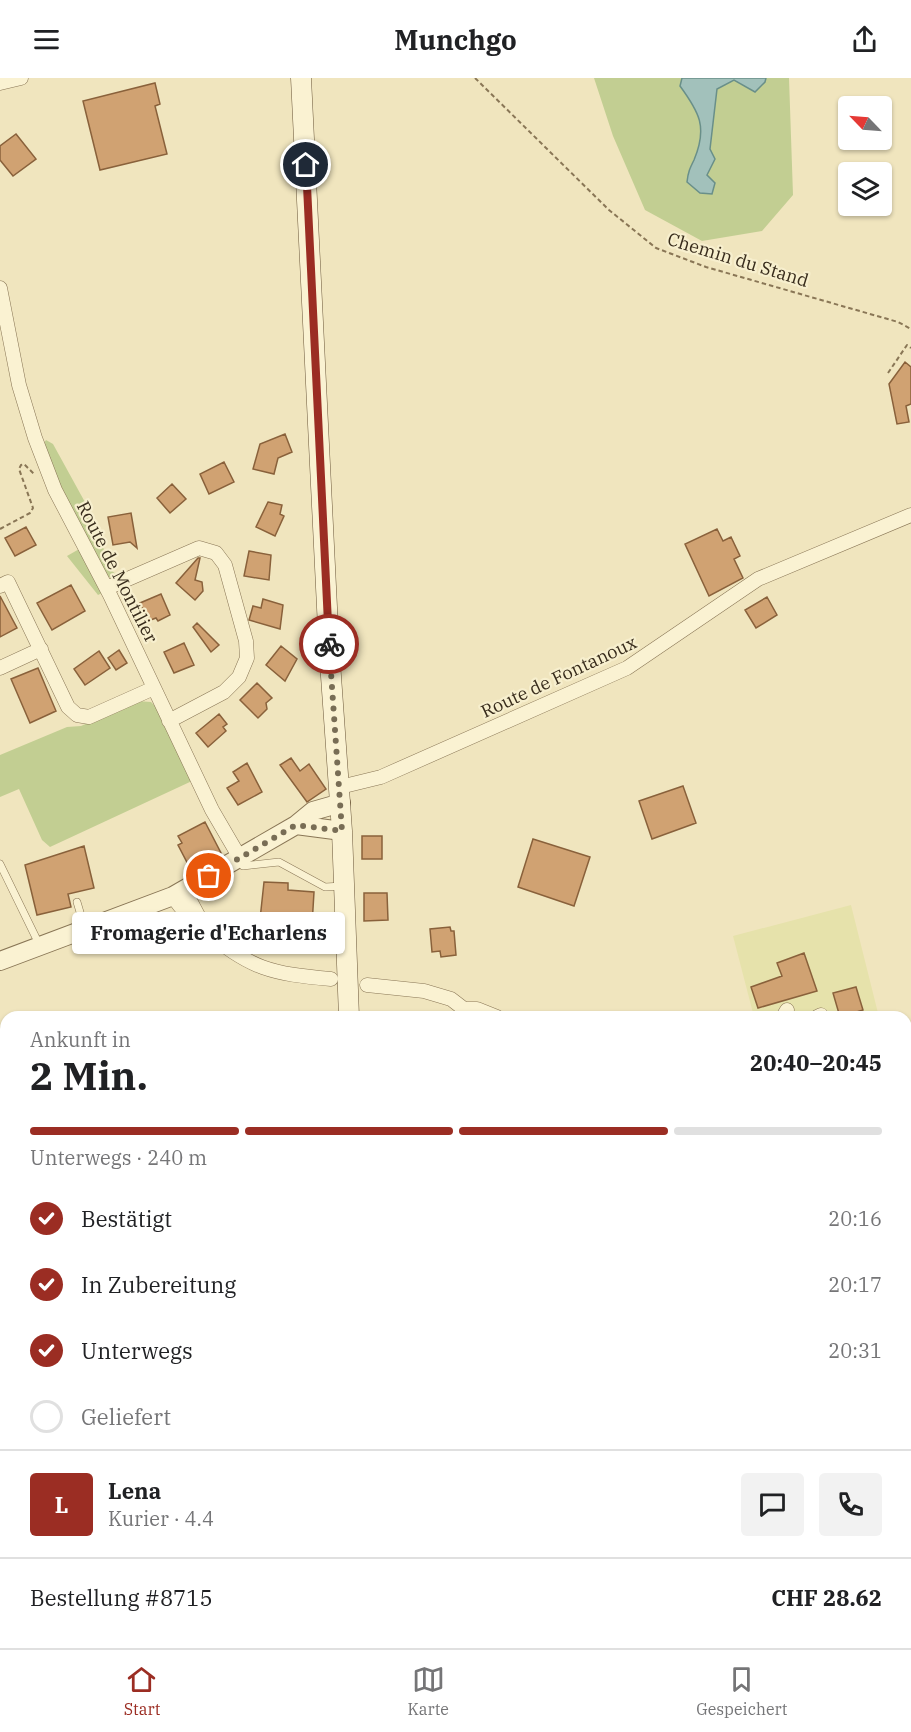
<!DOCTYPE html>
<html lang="de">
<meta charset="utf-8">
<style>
body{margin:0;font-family:"IBM Plex Serif",serif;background:#f2f2f2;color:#202124;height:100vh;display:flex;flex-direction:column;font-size:22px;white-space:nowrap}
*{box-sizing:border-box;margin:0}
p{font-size:20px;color:#757577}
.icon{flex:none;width:33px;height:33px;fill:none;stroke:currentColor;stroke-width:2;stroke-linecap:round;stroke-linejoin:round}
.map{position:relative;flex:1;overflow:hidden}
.side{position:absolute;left:0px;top:933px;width:912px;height:638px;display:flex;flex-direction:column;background:#fff;border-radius:18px 18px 0 0;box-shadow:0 2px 4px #0004}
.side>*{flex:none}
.needle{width:39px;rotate:295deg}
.tools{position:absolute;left:838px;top:18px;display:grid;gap:12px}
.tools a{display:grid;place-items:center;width:54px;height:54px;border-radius:6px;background:#fff;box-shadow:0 2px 4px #0004;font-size:30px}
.pin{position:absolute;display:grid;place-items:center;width:51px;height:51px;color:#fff;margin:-26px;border:3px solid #fff;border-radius:50%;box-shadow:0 2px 6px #0007}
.courier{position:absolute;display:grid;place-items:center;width:60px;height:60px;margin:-30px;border:4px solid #9b2d23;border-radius:50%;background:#fff;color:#222;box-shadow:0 2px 8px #0007}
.bubble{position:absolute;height:42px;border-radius:6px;background:#fff;box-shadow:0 2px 4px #0004;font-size:20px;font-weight:700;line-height:42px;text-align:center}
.summary em{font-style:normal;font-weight:700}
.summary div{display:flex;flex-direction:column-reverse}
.summary{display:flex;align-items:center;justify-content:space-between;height:102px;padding:0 30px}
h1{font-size:39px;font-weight:700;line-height:45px}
.bar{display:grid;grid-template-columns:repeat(4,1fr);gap:9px 6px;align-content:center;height:72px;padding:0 30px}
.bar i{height:8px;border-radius:4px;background:#e0e0e0}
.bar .active{background:#9b2d23}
.bar p{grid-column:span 4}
.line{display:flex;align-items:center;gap:15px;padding:0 30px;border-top:2px solid #e0e0e0}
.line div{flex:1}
.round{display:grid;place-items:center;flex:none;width:63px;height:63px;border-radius:6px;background:#f2f2f2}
ol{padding:0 30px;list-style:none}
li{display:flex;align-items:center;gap:18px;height:66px}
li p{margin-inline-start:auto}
li .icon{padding:6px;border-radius:50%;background:#9b2d23;color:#fff;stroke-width:4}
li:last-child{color:#757577}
li i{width:33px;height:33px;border:3px solid #e0e0e0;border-radius:50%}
header{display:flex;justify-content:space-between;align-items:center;height:78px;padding:0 30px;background:#fff;font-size:27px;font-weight:700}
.dock{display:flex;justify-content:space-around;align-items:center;height:84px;border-top:2px solid #e0e0e0;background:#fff;font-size:16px;color:#757577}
.dock a{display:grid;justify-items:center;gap:3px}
.dock .active{color:#9b2d23}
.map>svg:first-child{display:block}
.farmland{fill:#e6e2ab}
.green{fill:#c2ce92}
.water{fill:#a2c1bb;stroke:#698f89;stroke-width:1.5}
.building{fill:#d0a272;stroke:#89613b;stroke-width:1.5}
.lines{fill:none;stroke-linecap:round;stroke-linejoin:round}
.service-casing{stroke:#897656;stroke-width:8}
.minor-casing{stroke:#897656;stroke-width:15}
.tertiary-casing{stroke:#897656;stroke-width:20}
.secondary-casing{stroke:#6b573a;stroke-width:21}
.path{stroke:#897656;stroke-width:2;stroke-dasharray:4.5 3;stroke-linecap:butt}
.service{stroke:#faf2d2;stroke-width:7}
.minor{stroke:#faf2d2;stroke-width:14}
.tertiary{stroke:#faf2d2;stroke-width:18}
.secondary{stroke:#faf2d2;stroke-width:20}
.done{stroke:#786d55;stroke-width:6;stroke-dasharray:0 10.8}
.route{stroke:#9b2d23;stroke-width:8}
.labels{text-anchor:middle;stroke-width:4.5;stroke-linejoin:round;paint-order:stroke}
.street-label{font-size:18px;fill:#382c1c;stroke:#f7efce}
</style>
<header><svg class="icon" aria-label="menu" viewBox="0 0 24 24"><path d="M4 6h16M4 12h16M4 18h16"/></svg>Munchgo<svg class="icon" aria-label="share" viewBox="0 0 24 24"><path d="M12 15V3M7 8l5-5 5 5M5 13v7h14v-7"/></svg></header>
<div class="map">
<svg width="911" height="1570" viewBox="0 0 911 1570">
<rect width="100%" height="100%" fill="#f0e5be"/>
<!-- farmland -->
<path class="farmland" d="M851 827 879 939H754L733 858Z"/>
<!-- green -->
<path class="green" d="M594 0H789L793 117 762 153 702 163 645 132 613 58Z
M46 362 53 366 97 446 109 491 116 496H129L113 501 107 498 95 481 41 369Z
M81 470 104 514 98 517 67 478Z
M137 623 151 624 159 632 192 703 50 769 42 762 19 711 0 719V677L67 649 81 648Z
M152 1565H189L195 1570H153Z"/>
<!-- water -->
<path class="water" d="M682 0H766L765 4 755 14 734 2 717 11 710 71 715 81 707 97 715 105 712 116 700 115 687 104C688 94 690 90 694 82 708 49 699 34 680 8Z"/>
<!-- building -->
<path class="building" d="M155 5 160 26 155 28 167 76 100 92 83 23Z
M16 56 36 81 13 98 0 82V68Z
M905 284 911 289V326L906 328 909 344 897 346 889 306Z
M285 356 292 374 278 380 274 396 253 391 260 366Z
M224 384 234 404 209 416 200 396Z
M172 406 186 421 170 435 157 420Z
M268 424 282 427 280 436 284 438 275 458 256 449Z
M131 435 137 470 130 464 113 467 108 439Z
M26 449 36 467 15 478 5 460Z
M717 451 723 463 731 459 740 478 734 481 743 500 709 518 685 466Z
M249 473 271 477 269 502 244 498Z
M198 480H200L195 502 202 504 203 513 195 522 176 505Z
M71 507 85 533 52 552 37 525Z
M161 516 170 537 158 543 156 540 148 543 140 525Z
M0 518 17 550 0 559Z
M767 519 777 537 756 550 745 532Z
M263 521 283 527 280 551 249 542 253 528 261 530Z
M197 545 219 567 211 574 193 549Z
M184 565 194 587 174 595 164 574Z
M281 568 297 581 285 603 266 587Z
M119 572 127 585 116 592 108 580Z
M99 573 110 590 85 607 74 591Z
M38 590 56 633 30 645 11 601Z
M257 605 272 620 266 625 267 631 258 640 240 622Z
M219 636 227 646 223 649 226 653 208 669 196 655Z
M291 680 300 693 309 686 326 711 307 724 280 687Z
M247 685 262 714 238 727 227 710 239 703 233 694Z
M683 708 696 745 652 761 639 723Z
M205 744 221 775 191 792 178 767 182 765 178 758Z
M362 758H382V781H362Z
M533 761 590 779 574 828 518 809Z
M84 768 94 810 68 816 71 829 37 837 25 787Z
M264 804 288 805V812L314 814 312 847 297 846 296 863 258 860Z
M364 815H387L388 842 364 843Z
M450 849 451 853H454L456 877 441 879 440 873 432 874 430 851Z
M804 875 817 913 758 930 751 909 782 898 777 885Z
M856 909 863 932 840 939 833 915Z"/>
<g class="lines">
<defs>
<path id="service" d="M240 780 243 788 279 784 325 809 343 808
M0 786 40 868
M77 824 85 851"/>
<path id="minor" d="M0 5 21 0
M0 210 19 307 35 360 55 412 110 517 212 732 240 780
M0 508 8 504 68 629 77 637 89 639 154 610
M107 510 199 470 216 475 225 487 246 563 247 580 239 599 224 614 169 643
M0 590 41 571
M340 709 381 699 627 590 758 501 911 437
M185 813 201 843
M173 818C181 832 193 842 205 852 249 891 273 896 331 901
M367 907 424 913 451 921 464 931H477L497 939
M783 939 787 932
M817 939 821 937
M0 1155 6 1157
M906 1171 911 1173
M0 1327 6 1331
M0 1545 6 1554
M13 1564 16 1570"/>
<path id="tertiary" d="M296 747 342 753
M0 883 173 818 296 747 313 733 341 725"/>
<path id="secondary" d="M301 0 329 570 342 753 349 939
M389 1564 390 1570"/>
</defs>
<!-- service casing -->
<use href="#service" class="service-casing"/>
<!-- minor casing -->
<use href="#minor" class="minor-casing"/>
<!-- tertiary casing -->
<use href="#tertiary" class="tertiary-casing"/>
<!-- secondary casing -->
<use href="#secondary" class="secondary-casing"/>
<!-- path -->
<path class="path" d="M475 0 609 132 656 170 706 189 898 244 911 251
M888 295 907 267 911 270
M0 451 30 435 33 430 19 391 21 387 24 386 35 397
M191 1564 196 1570"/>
<!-- service -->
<use href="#service" class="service"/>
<!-- minor -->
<use href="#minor" class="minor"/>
<!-- tertiary -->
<use href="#tertiary" class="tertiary"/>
<!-- secondary -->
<use href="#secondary" class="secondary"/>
</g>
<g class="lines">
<!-- done -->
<path class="done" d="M209 798 296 747 342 753 329 566"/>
<!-- route -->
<path class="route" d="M306 87 329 566"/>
</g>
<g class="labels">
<!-- street labels -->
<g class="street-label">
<text transform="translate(738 182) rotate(17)" y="6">Chemin du Stand</text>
<text transform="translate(117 494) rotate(63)" y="6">Route de Montilier</text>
<text transform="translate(559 599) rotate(-25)" y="6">Route de Fontanoux</text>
</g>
</g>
</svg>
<div class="tools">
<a><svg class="needle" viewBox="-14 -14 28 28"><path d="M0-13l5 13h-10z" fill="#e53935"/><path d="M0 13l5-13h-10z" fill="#757577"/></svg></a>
<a><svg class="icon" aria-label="layers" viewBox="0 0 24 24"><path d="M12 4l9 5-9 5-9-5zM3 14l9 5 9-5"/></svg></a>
</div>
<div class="pin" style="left:209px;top:798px;background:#ea580c"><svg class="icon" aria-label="bag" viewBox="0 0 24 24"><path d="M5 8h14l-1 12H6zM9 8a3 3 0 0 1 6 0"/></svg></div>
<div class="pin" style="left:306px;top:87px;background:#1f2937"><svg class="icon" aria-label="home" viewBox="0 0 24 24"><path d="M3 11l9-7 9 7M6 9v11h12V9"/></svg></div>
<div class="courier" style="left:329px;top:566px"><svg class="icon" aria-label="bike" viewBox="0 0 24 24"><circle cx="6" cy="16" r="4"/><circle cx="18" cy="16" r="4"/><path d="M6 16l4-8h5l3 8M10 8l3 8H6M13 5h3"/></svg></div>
<div class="bubble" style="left:72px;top:834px;width:273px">Fromagerie d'Echarlens</div>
<section class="side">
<div class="summary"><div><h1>2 Min.</h1><p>Ankunft in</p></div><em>20:40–20:45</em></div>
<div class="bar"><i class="active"></i><i class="active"></i><i class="active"></i><i></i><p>Unterwegs · 240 m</p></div>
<ol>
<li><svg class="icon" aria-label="check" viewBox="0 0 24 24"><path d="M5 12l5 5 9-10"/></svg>Bestätigt<p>20:16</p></li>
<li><svg class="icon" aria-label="check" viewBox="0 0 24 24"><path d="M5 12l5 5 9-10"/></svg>In Zubereitung<p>20:17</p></li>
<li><svg class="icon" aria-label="check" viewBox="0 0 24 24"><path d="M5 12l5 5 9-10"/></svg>Unterwegs<p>20:31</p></li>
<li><i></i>Geliefert</li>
</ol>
<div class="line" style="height:108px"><b class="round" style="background:#9b2d23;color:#fff">L</b><div><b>Lena</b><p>Kurier · 4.4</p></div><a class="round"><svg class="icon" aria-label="chat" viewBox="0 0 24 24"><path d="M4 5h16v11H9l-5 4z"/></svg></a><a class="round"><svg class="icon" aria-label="phone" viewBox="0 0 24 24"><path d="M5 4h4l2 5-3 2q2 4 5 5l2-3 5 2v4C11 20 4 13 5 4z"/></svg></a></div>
<div class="line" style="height:78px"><div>Bestellung #8715</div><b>CHF 28.62</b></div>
</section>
</div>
<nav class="dock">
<a class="active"><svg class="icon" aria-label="home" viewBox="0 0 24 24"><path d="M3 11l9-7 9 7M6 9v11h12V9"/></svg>Start</a>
<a><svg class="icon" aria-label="map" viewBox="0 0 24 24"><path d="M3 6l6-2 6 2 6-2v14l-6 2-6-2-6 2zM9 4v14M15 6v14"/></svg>Karte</a>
<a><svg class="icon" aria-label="saved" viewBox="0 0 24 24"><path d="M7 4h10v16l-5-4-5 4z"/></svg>Gespeichert</a>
</nav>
